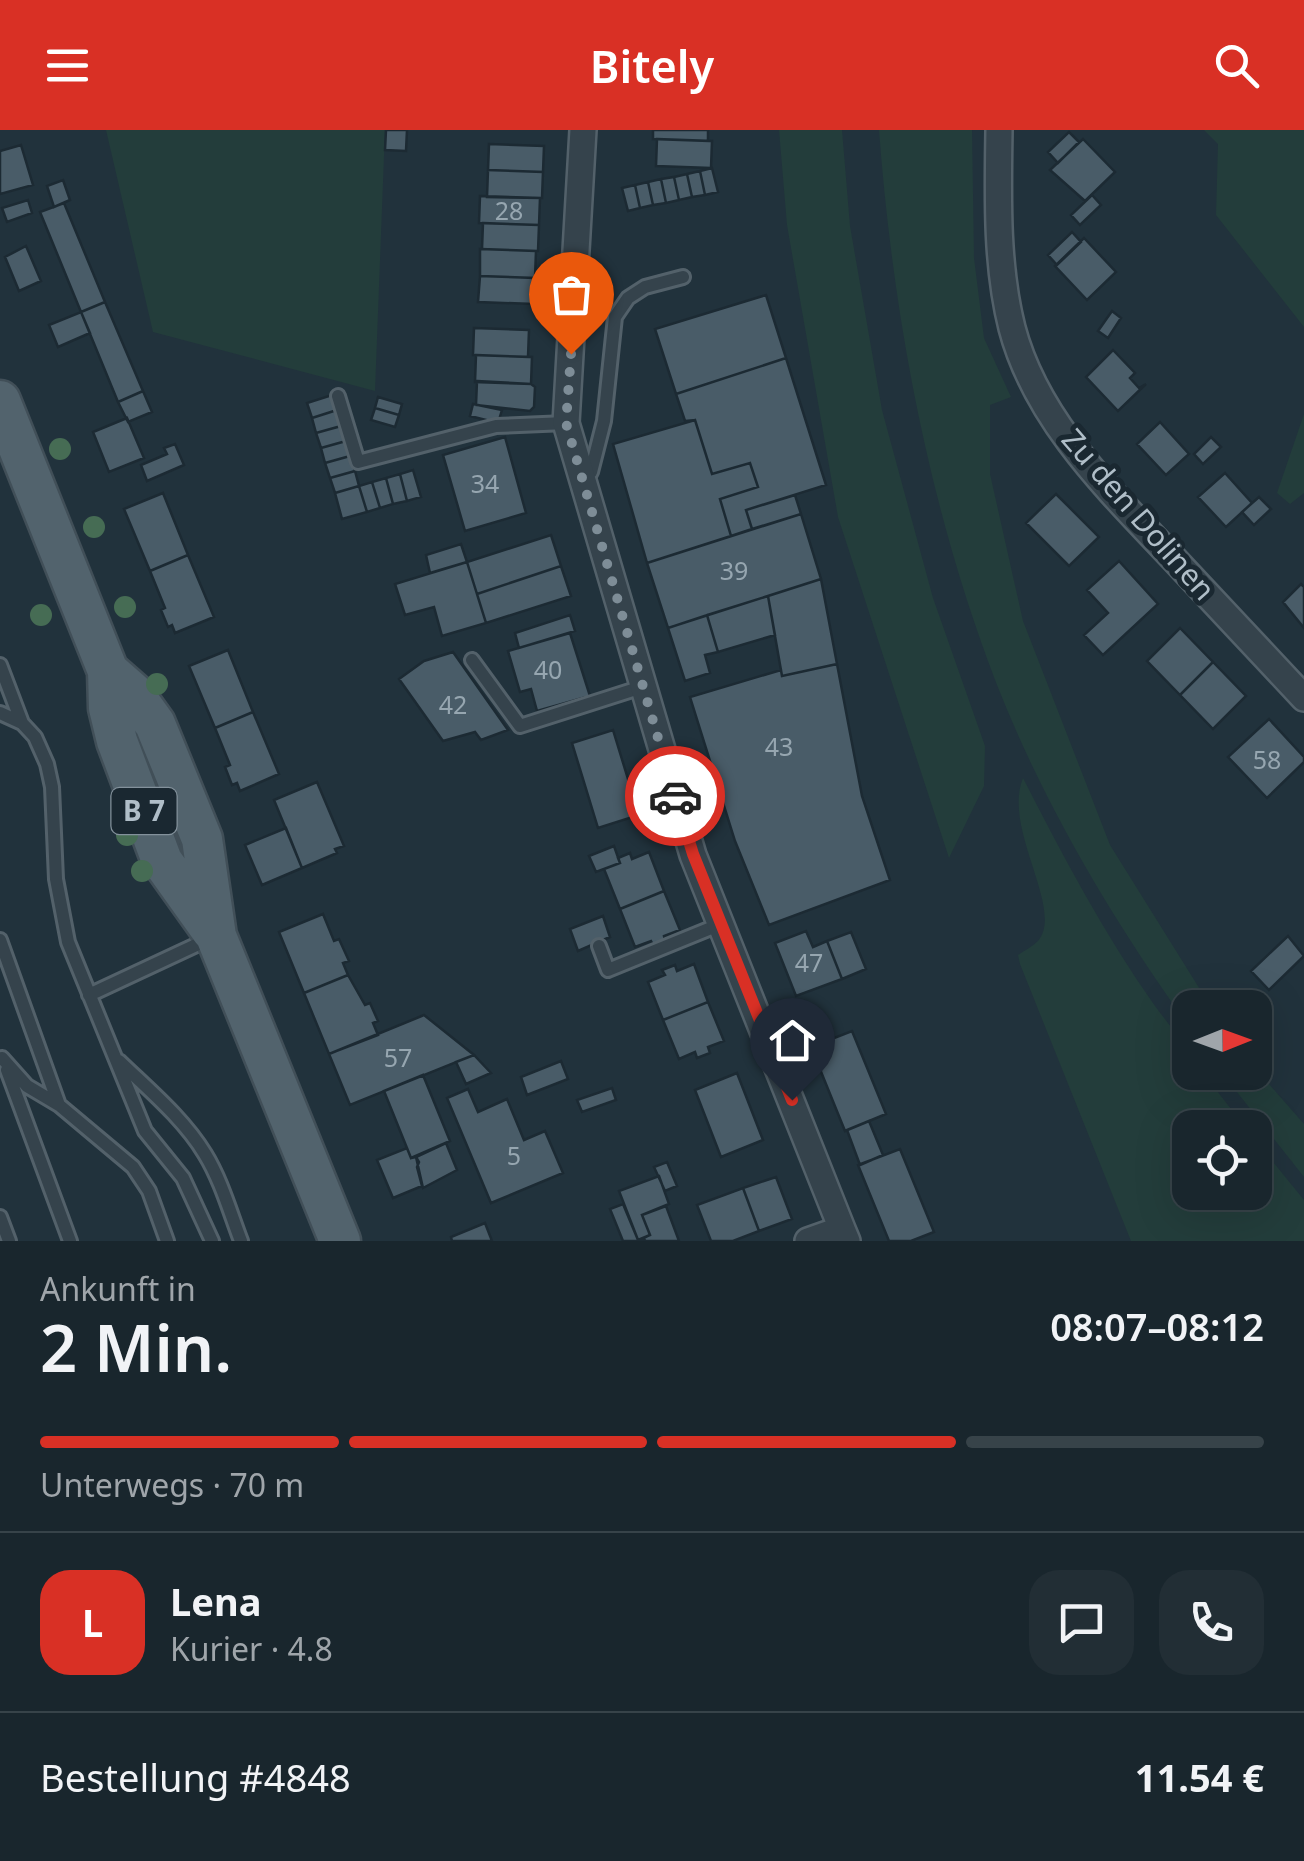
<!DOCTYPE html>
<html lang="de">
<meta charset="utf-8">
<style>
body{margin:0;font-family:"Noto Sans",sans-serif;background:#222e35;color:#f1f3f6;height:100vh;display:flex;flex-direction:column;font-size:38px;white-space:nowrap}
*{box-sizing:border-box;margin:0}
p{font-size:32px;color:#9fa5aa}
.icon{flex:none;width:55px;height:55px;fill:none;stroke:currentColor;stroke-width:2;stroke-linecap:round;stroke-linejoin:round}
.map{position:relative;height:1111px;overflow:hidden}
.side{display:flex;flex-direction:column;background:#19262d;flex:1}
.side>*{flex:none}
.needle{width:65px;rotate:89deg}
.fabs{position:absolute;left:1172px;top:860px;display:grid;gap:20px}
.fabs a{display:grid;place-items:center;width:100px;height:100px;border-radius:20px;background:#19262d;box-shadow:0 10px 40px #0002,0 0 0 2px #374349;font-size:50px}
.pin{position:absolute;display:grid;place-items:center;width:85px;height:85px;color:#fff;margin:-102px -42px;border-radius:50% 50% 50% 0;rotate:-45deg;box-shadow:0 0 10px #0007}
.pin .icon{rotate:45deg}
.courier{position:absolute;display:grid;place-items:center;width:100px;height:100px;margin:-50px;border:8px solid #d93025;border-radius:50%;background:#fff;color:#222;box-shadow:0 2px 12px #0007}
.summary em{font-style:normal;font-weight:600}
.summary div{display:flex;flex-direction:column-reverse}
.summary{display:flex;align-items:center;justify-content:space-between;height:170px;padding:0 40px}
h1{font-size:65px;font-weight:600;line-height:75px}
.bar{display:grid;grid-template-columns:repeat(4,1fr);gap:15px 10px;align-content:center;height:120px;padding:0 40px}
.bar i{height:12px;border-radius:8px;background:#374349}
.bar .selected{background:#d93025}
.bar p{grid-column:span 4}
.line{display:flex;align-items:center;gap:25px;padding:0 40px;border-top:2px solid #374349}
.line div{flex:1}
.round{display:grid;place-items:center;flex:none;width:105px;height:105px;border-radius:30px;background:#222e35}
header{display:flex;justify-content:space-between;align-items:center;height:130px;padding:0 40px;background:#d93025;color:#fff;font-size:45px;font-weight:600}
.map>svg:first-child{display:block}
.green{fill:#233d3b}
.building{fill:#495c68;stroke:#1c2a33;stroke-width:2.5}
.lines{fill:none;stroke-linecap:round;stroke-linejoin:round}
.service-casing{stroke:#53616a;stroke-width:18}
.minor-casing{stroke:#53616a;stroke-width:30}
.primary-casing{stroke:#414f58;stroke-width:45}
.service{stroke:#35434c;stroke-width:12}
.minor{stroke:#35434c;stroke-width:25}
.primary{stroke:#52636d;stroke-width:40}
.tree{fill:#466c54}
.done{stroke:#7e8d97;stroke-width:10;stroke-dasharray:0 18}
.route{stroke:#d93025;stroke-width:12}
.labels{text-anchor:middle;stroke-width:10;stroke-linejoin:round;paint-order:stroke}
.number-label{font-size:25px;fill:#96a6b0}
.shield{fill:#1a2831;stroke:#83919b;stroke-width:2.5}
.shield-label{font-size:28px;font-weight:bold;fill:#b0bec8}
.street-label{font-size:30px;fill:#b0bec8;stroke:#1a2831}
</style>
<header><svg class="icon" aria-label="menu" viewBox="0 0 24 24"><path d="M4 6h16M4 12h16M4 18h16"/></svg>Bitely<svg class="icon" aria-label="search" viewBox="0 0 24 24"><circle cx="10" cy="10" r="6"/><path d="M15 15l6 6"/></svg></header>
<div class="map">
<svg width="1304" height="1111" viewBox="0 0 1304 1111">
<rect width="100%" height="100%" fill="#21323c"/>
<!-- green -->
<path class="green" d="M106 0H385L375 261 153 202Z
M779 0H842L850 96 882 280 933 468 985 616 984 656 949 728 838 387 787 95Z
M879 0H972L974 128 984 208 1011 267 990 275V344L1023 491 1110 715 1211 877 1190 878V898C1114 792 1045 677 997 555 929 379 893 187 879 0Z
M1204 0H1304V197L1216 85 1218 14Z
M1304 284V363L1290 374 1277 363Z
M1023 648C1063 726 1104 804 1155 876 1170 897 1190 916 1190 942L1203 943 1245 997 1190 998V1062H1255V1010L1304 1070V1111H1131L1020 834 1018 825C1024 821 1033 816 1038 811 1065 779 1002 699 1023 648Z
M1255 938 1304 994V1047L1222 943 1255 942Z"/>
<!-- building -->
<path class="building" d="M386 0H407L406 21 385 20Z
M653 0H708V11L653 9Z
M1069 2 1079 12 1058 33 1048 22Z
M657 9 712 11 711 38 656 36Z
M1083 9 1115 42 1085 71 1050 40Z
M489 14 544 16 543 42 488 40Z
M21 15 33 55 0 64V21Z
M712 38 718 62 705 65 700 41Z
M488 40 543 42 542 68 487 67Z
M700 41 705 65 692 67 687 44Z
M687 44 692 67 679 70 674 47Z
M674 47 679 70 666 73 661 49Z
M661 49 666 73 653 75 648 52Z
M63 50 70 70 54 77 47 56Z
M648 52 653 75 640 78 635 55Z
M635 55 640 78 628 81 622 58Z
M1092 65 1101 75 1080 95 1071 85Z
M480 66 540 68 539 95 479 93Z
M28 70 32 83 7 92 2 78Z
M64 73 105 172 81 182 40 82Z
M483 93 539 95 538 121 482 119Z
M1072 102 1081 112 1057 135 1048 125Z
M1084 108 1116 142 1087 170 1055 136Z
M26 116 41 151 19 161 5 127Z
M480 119 536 121 535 148 480 146Z
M480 146 535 148 534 174 478 172Z
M766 165 786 228 676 264 655 199Z
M105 172 143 261 118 272 81 182Z
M1112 181 1121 188 1108 208 1098 201Z
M81 182 90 203 58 217 49 195Z
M474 198 529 200 528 227 473 225Z
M1113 220 1135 243 1130 248 1139 258 1146 254 1118 281 1086 247Z
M476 225 532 227 531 254 475 252Z
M786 228 826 355 746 380 752 399 731 406 720 369 758 357 750 333 712 344 695 290 685 291 676 264Z
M477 251 531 254 535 257 534 277 530 281 476 275Z
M143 261 152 282 128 292 118 272Z
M332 265 337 280 312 288 307 273Z
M378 267 402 274 399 285 375 278Z
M473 274 502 280 498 293 470 286Z
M375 278 399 285 395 297 371 290Z
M337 280 341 296 316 303 312 288Z
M127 288 144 328 109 342 93 302Z
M695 290 712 344 750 333 758 357 720 369 731 406 647 433 613 314Z
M1160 292 1189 324 1166 345 1137 314Z
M341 296 346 311 321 318 316 303Z
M505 307 526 383 465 401 443 325Z
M1211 307 1221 317 1203 334 1194 324Z
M346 311 350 326 325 333 321 318Z
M175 314 184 335 147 351 141 335 167 324 164 318Z
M350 326 355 341 330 348 325 333Z
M413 340 421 367 407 371 400 344Z
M355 341 359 356 335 363 330 348Z
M1225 343 1252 373 1226 397 1198 367Z
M400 344 407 371 393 374 386 348Z
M386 348 393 374 380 378 372 352Z
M372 352 380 378 367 382 359 356Z
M359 356 367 382 342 389 335 363Z
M163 363 188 425 150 441 124 379Z
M1056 364 1099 407 1069 436 1026 393Z
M795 365 801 384 752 399 746 380Z
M1259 367 1271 379 1254 395 1242 382Z
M801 384 821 449 668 498 647 433Z
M551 405 561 436 477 464 467 432Z
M461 414 467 432 430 443 426 425Z
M188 425 214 487 175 503 172 495 168 497 161 480 165 478 150 441Z
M1119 431 1158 474 1103 525 1084 505 1108 483 1087 460Z
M467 432 486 493 442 506 434 477 405 485 395 454Z
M561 436 571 466 486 493 477 464Z
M821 449 837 534 782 546 768 466Z
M1301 454 1304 457V498L1283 472Z
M768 466 775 505 718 522 707 485Z
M570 485 575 501 519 518 515 503Z
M707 485 718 522 705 525 710 543 685 551 668 498Z
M1180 498 1213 532 1180 565 1147 531Z
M570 503 590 566 537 581 531 559 520 562 508 521Z
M228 520 253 582 215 598 189 536Z
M453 522 508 600 481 610 475 602 443 611 399 549 424 531Z
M1213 532 1246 566 1213 599 1180 565Z
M837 534 862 666 890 750 769 795 735 711 690 567 781 540 782 546Z
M253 582 279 644 240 661 237 653 232 655 225 637 230 635 215 598Z
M1269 589 1304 627V632L1267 668 1228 627Z
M613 600 639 685 598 698 572 613Z
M317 652 344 716 335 719 337 723 302 738 274 670Z
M286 698 302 738 262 755 245 715Z
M614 716 620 733 596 742 589 726Z
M649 722 664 761 620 779 604 739 620 733 618 728 630 723 632 729Z
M664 761 680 800 664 806 665 811 653 815 651 811 635 817 620 779Z
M323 784 334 811 339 809 349 831 343 833 348 845 304 863 279 802Z
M603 786 610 807 578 821 570 799Z
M806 801 813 817 827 811 842 849 796 866 775 813Z
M851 802 866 839 842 849 827 811Z
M1288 806 1304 826 1269 860 1251 841Z
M694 834 708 872 663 890 648 852 665 845 662 840 675 835 677 841Z
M348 845 365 875 370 873 378 891 373 893 378 905 329 924 304 863Z
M708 872 724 911 708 917 710 923 697 928 695 922 679 929 663 890Z
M424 885 474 925 350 975 329 924Z
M852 901 886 984 845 1001 811 917Z
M474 925 491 943 466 954 456 932Z
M561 931 568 949 527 965 521 947Z
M737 943 763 1010 721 1027 695 960Z
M423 945 450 1011 411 1028 384 961Z
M612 958 616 970 582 982 577 970Z
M468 959 478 982 507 969 524 1010 545 1001 563 1043 491 1073 447 968Z
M869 991 883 1025 860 1035 847 1000Z
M446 1013 457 1040 423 1058 416 1027Z
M407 1018 411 1028 416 1027 419 1032 417 1037 422 1056 393 1068 377 1030Z
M900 1019 934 1102 911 1111H889L858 1035Z
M667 1032 677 1056 665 1061 654 1037Z
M659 1046 669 1074 642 1085 650 1105 638 1110 619 1061Z
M776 1047 792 1089 759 1101 743 1058Z
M743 1058 759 1101 733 1111H711L697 1075Z
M623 1074 638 1110 644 1108 645 1111H623L610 1079Z
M666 1076 679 1111H645L644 1108 650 1105 642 1085Z
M485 1093 492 1111H452L451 1107Z"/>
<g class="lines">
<defs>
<path id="service" d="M338 266 358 332 496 296 566 293
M583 346 591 342 604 291 615 187 628 168 645 157 683 147
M472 530 520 596 642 557
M0 535 22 593
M0 583 22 593 35 607 47 634 52 657 56 749 68 812 145 1001 183 1048 212 1111
M0 810 59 975
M599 816 608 840 721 794
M89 865 209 809
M2 928 27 956 59 975 133 1037 149 1061 167 1111
M119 931C149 960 183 988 205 1024 221 1050 230 1082 241 1111
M7 940 70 1111
M0 1087 9 1111"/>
<path id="minor" d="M583 0 566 293 693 725 842 1099
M999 0C998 65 996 135 1012 198 1036 290 1110 361 1173 428 1217 475 1260 521 1304 568
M808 1111 842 1099 847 1111"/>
<path id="primary" d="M0 271 108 541 109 578 117 611 162 731 212 801
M108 541 132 562 155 594 202 709 216 806 340 1111"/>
</defs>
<!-- service casing -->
<use href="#service" class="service-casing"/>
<!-- minor casing -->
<use href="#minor" class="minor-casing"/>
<!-- primary casing -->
<use href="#primary" class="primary-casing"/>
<!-- service -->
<use href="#service" class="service"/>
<!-- minor -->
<use href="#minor" class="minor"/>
<!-- primary -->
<use href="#primary" class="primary"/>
</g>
<!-- trees -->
<g class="tree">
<circle cx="60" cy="319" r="11"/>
<circle cx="94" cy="397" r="11"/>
<circle cx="125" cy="477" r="11"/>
<circle cx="41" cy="485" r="11"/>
<circle cx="157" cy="554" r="11"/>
<circle cx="127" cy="705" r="11"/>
<circle cx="142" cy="741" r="11"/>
</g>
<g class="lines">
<!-- done -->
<path class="done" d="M571 224 566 293 675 666"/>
<!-- route -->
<path class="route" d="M675 666 693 724 792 970"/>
</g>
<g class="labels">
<!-- number labels -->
<g class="number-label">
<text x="509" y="90">28</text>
<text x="485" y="363">34</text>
<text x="734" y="450">39</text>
<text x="548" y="549">40</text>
<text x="453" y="584">42</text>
<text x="779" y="626">43</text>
<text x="1267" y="639">58</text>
<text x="809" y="842">47</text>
<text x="398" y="937">57</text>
<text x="514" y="1035">5</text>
</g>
<!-- shield labels -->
<rect class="shield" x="111.5" y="658" width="65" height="46" rx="8"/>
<g class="shield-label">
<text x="144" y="691">B 7</text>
</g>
<!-- street labels -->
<g class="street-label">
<text transform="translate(1138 385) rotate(49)" y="10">Zu den Dolinen</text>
</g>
</g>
</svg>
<div class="fabs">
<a><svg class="needle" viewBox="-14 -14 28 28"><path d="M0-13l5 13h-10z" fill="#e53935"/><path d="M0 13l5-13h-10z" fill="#9fa5aa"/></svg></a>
<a><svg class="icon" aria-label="locate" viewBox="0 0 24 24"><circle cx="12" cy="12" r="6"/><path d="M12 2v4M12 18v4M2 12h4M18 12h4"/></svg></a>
</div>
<div class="pin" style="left:571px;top:224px;background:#ea580c"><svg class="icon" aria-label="bag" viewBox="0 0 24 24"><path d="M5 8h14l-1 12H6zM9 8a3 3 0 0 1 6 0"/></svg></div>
<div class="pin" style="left:792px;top:970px;background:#1f2937"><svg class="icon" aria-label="home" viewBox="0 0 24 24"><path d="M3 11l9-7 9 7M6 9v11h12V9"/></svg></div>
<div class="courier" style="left:675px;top:666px"><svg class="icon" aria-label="car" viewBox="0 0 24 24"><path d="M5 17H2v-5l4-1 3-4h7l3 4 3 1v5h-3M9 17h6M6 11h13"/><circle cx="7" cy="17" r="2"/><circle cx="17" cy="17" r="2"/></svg></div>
</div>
<section class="side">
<div class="summary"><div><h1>2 Min.</h1><p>Ankunft in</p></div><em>08:07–08:12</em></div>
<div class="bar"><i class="selected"></i><i class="selected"></i><i class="selected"></i><i></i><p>Unterwegs · 70 m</p></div>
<div class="line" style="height:180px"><b class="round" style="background:#d93025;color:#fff">L</b><div><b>Lena</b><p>Kurier · 4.8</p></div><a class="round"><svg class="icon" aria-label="chat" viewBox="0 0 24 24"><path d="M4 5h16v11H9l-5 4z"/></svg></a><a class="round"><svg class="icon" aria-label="phone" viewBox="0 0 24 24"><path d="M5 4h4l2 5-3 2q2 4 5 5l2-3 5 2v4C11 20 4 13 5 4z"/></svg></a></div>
<div class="line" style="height:130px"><div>Bestellung #4848</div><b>11.54 €</b></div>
</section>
